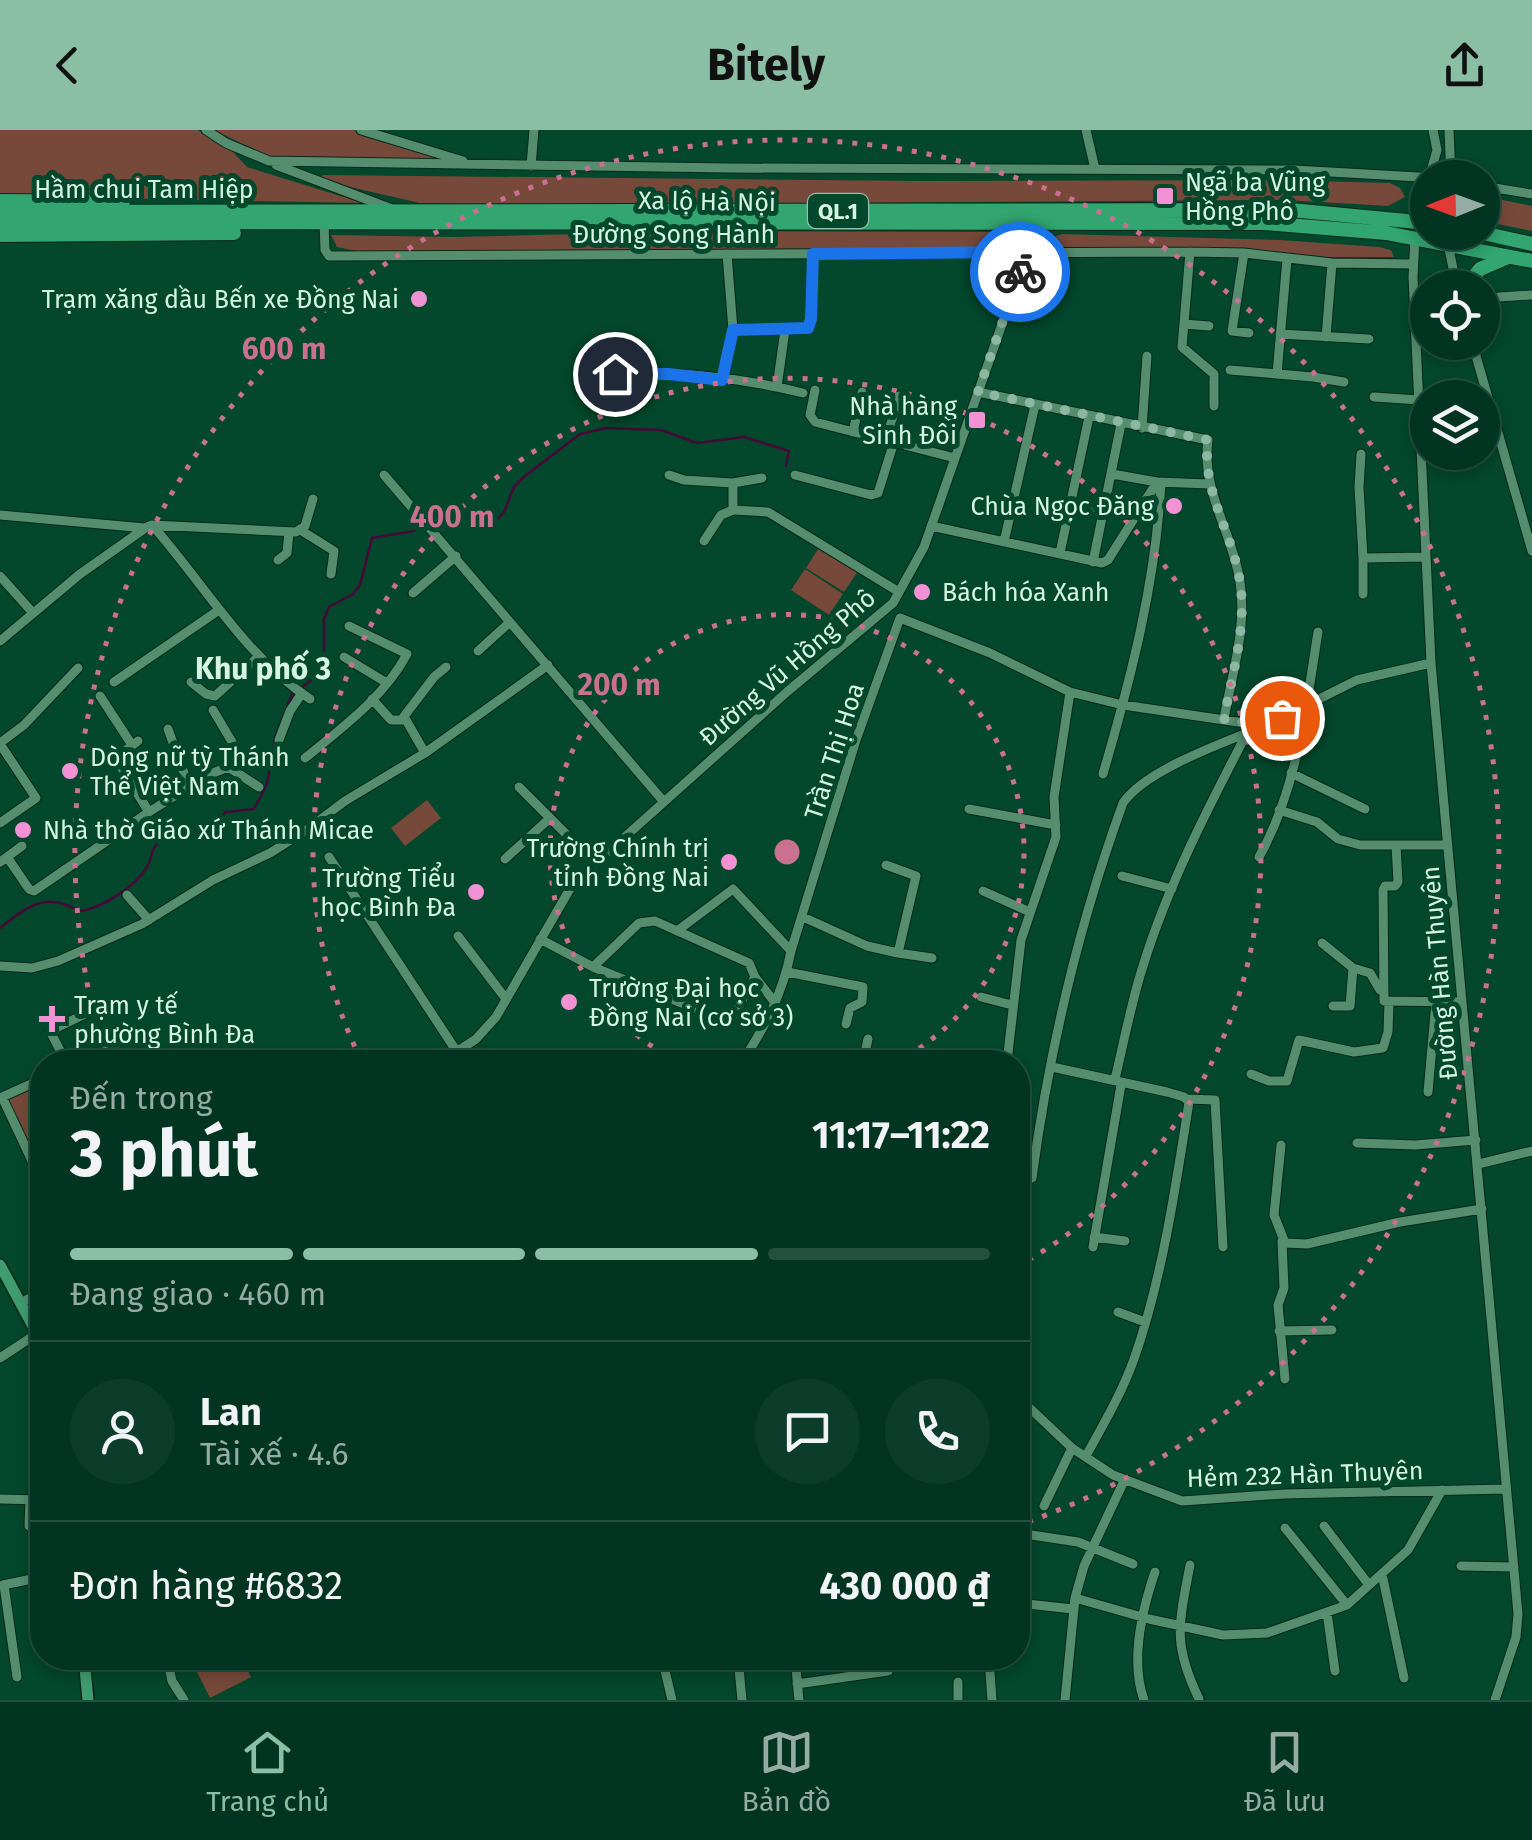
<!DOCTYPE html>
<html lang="vi">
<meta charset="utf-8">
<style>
body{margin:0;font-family:"Fira Sans",sans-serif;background:#0c3d2a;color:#f1f3f6;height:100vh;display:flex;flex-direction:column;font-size:38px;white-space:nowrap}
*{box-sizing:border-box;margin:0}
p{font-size:32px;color:#96aba5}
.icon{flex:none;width:55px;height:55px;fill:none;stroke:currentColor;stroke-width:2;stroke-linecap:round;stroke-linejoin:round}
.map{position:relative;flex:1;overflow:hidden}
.sheet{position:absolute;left:30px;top:920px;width:1000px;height:620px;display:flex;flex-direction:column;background:#023521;border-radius:40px;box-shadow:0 5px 15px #0003,0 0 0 2px #23503f}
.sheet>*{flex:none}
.needle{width:65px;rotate:269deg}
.tools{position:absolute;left:1410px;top:30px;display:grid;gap:20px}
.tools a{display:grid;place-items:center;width:90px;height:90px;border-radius:50%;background:#023521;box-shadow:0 5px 15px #0003,0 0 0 2px #23503f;font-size:50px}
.pin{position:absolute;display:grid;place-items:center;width:85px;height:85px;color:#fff;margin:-42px;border:5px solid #fff;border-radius:50%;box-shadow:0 2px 10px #0007}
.courier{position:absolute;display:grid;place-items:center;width:100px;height:100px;margin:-50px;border:8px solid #1a73e8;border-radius:50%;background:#fff;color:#222;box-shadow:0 2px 12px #0007}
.summary em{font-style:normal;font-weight:700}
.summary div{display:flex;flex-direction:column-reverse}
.summary{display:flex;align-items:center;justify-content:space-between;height:170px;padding:0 40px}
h1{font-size:65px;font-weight:700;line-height:75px}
.bar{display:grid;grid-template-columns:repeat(4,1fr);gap:15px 10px;align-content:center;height:120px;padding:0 40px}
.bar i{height:12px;border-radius:8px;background:#23503f}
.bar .active{background:#8abfa5}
.bar p{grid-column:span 4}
.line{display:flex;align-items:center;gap:25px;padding:0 40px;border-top:2px solid #23503f}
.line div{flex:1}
.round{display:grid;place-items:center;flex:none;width:105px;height:105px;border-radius:52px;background:#0c3d2a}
header{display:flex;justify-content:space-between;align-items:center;height:130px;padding:0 40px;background:#8abfa5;color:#111;font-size:45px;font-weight:700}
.tab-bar{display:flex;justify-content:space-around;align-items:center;height:140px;border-top:2px solid #23503f;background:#023521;font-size:28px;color:#96aba5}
.tab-bar a{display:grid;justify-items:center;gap:5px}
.tab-bar .active{color:#8abfa5}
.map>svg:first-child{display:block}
.green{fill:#76493a}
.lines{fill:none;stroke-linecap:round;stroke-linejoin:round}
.stream{stroke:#450938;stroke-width:2.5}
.minor-casing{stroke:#09291a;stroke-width:11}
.major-casing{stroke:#09291a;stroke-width:14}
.highway-casing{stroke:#09291a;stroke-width:16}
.minor{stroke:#548e6f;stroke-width:9}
.major{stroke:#409c70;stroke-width:11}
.highway{stroke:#32a570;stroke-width:14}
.done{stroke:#8cb7a2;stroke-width:10;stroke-dasharray:0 18}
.route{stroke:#1a73e8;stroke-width:12}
.ring{fill:none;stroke:#ca7091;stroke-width:5;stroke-dasharray:5 10}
.poi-dot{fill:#f391d5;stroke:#03472c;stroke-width:4}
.labels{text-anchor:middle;stroke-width:10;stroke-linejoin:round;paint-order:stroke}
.shield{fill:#03472c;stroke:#97c0ab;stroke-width:2.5}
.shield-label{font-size:22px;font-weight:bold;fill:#d6f4e2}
.poi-label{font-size:25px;fill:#d6f4e2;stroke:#03472c;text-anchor:start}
.street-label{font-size:25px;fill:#d6f4e2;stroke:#03472c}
.quarter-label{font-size:30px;font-weight:bold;fill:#d6f4e2;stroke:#03472c}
.centre{fill:#ca7091;stroke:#03472c;stroke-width:5}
.ring-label{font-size:30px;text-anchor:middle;font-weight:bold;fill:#ca7091;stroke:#03472c;stroke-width:10;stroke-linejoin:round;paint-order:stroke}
</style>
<header><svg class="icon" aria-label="back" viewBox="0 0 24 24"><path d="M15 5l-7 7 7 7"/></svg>Bitely<svg class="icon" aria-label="share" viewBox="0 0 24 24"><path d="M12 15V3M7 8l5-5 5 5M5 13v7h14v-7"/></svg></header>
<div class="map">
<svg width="1532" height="1570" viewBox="0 0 1532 1570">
<rect width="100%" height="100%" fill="#03472c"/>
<!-- green -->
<path class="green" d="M0 0H198L232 21 247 37 363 73 0 66Z
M214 0H355L457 31 270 27Z
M323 45 921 51 1276 50 1390 53 1400 58 1405 67 1388 76 1286 70 502 75 420 73 319 50Z
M1483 66 1532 76V101L1483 91Z
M698 101 1002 102 1017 115 1014 120 362 122 337 117 331 105 455 107Z
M1062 104 1280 110 1379 117 1391 120 1394 127H1326L1243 118 1044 117V110Z
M820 416 858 441 844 462 806 438Z
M805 439 843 464 829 485 791 460Z
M427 670 441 688 405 716 391 698Z
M42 952V1046L6 969Z
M190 1528H241L251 1547 210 1568Z"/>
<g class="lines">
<!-- stream -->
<path class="stream" d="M431 393 455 380 465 383 468 390 483 394 495 392 504 382 514 357 525 346 580 304 606 298 661 300 697 313 744 307 789 321 786 336
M0 798C19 783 40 764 66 775 72 777 76 780 82 781 103 777 136 756 147 737 153 727 150 717 162 710 183 697 205 703 226 682L254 679 267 654 275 607 292 565 319 544 324 526V489L329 477 353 464 360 455 372 408 414 401 424 396"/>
<defs>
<path id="minor" d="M206 0 226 13 269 31 728 38 1295 40 1436 48
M361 0 463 31
M1086 0 1095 39
M1449 0 1451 48
M276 35 392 79
M531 36 534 0
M1429 48 1437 20 1433 0
M1482 56 1532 64
M1416 92 1428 54
M324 93 325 120 329 126 1190 122 1244 123 1332 133 1413 134
M1415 108 1413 147 1431 533 1518 1484 1516 1507 1495 1570
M1448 114 1457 158
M1190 122 1182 217 1214 244V276
M1244 123 1232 201 1249 203
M1482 173 1499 167 1532 165
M1184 194 1209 196
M733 200H785
M1280 204 1369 209
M1326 207 1332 133
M1472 212 1532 421
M1230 240 1313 247 1344 252
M615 243C677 241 743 248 803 263
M1277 244 1287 129
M723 250 733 200 727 124
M777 257 785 200 806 199 810 195 813 125
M815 260 810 285 815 292 955 328
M978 262 1208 310C1201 362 1233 403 1240 452 1247 498 1232 544 1224 589
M1374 267 1419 270
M1142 298 1147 226
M853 302 862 262
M886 310 899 266
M1361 324 1359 357 1363 428 1426 427
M1112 344 1157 352
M384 345 664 672
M669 345 684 350 733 353V380L768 382 899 462
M795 345 871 365 878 363 894 312
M733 353 762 348
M1070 373 1103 381
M0 385 145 398 152 395 296 402 305 396 313 369
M152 395C205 455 243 524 310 569
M931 396 1102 433 1108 430 1157 352 1209 354
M302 401 334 421 331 444
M704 411 721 385 733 380
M1004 412 1035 275
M1060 423 1089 287
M278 430 287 423 289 402
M1093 432 1121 294
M0 446 33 483
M413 463 456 426
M1363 464V428
M900 488 990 523 1070 562 1123 575 1265 596 1357 550 1431 533
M0 511 80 444 144 399
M478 521 510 492
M344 527 387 553
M114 552 219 480
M191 552 206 564 215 566 259 526
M100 566 132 615
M372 569 391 590H406L425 623
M402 589 434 547 446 537
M168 599 189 657
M279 610 290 581 302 563
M138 611 117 627V631L149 682
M0 613 24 595 78 538
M0 614 36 668 0 693
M305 628C342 598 385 566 407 524L349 496
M228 637 259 657
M1291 643 1365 679
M1103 644C1131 548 1156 452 1161 352
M519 657 595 733
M969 679 1056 695
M1279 680 1317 692 1338 709 1360 715H1447
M1396 715 1398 752 1395 756H1385L1383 760 1384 871 1461 872
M7 727 29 759 34 761 149 682 208 645 228 637 238 622 213 580
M329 727 457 922
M1259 727C1297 660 1306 577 1318 502
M505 729 550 688
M0 732 22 716
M1122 746 1172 759
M983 761 1030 782
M127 765 149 790
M803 787 867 816 898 823 916 746 886 735
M677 801 733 759 791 821
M458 806 506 869
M540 809 593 837 723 890 734 885 755 847
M1322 813 1353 838 1370 843 1380 860
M898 823 932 828
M0 836 32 838 58 831 142 794 213 750 270 723 305 701 345 671 425 623 548 535
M593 837 639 793 655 791 749 833 755 847 776 874
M787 842 863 857 862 872 850 878 846 894
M981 867 1012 875
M1333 876H1350L1353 838
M66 932 50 901 87 883
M79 932 117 913
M441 932 476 909 496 887 571 757 589 739 788 561 893 473 924 417 1037 94
M742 932C765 897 783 863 791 821L856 610 900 488
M863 932 868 909
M1007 932 1021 810 1056 707 1054 667 1070 562
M1052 937 1167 962 1184 967 1189 972C1176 1055 1162 1150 1134 1229 1122 1263 1103 1295 1086 1326
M1251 944 1269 951H1287L1299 910 1354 922 1383 918 1388 902 1389 872
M1115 949C1124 912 1131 873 1143 836 1168 755 1208 678 1247 603
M1428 962 1436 872
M2 967 42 1052
M0 968 42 949
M1187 969 1215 970 1223 1117
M1357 1013 1415 1015 1476 1010
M1281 1015 1274 1085 1285 1113 1307 1114 1400 1092 1482 1079
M1478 1034 1532 1021
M1032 1048C1049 921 1079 794 1123 673 1145 640 1225 612 1262 597
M1094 1107 1125 1111
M1282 1111 1284 1158 1278 1175 1285 1249
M1093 1117 1121 955
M20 1173 42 1162
M1118 1182 1145 1192
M1279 1201 1332 1200
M0 1228 38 1203
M1018 1267 1072 1318 1113 1345 1182 1371 1284 1364 1506 1359
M0 1369 42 1370
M1044 1376 1072 1318
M29 1396 30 1370
M1324 1396 1369 1455
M1285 1398 1347 1475
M1018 1403 1078 1412 1133 1434
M1190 1435C1179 1494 1172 1513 1199 1569
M1461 1436 1514 1437
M1382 1444 1404 1548
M41 1448 42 1482
M3 1455 42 1447
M4 1455 17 1547
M1075 1468 1149 1489 1223 1505 1267 1503 1347 1475 1408 1420 1442 1360
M1018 1473 1073 1479
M1327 1482 1335 1541
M167 1528 172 1551 184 1570
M662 1528 672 1570
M738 1528 742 1570
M795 1528 799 1570
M941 1528V1532
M989 1528 992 1570
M958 1552V1570
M797 1554 888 1541 887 1528
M1065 1570 1075 1468 1084 1436 1124 1351
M1144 1570C1130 1531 1142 1480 1155 1442"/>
<path id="major" d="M0 1135 42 1213
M84 1528 88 1570"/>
<path id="highway" d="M0 71 123 72
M0 82 1291 80 1428 93
M0 92 1264 93 1386 103 1532 131
M1478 102 1532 114
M0 105 234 103
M1465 158 1480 139 1508 127"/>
</defs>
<!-- minor casing -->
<use href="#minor" class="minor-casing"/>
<!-- major casing -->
<use href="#major" class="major-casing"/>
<!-- highway casing -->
<use href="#highway" class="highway-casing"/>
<!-- minor -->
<use href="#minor" class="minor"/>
<!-- major -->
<use href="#major" class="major"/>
<!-- highway -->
<use href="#highway" class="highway"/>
</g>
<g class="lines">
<!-- done -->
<path class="done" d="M1020 142 978 262 1208 310C1201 361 1233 403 1240 452 1247 498 1232 544 1224 589L1265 596 1282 588"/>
<!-- route -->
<path class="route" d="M615 244H669L722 250 733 200 808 198 811 189 813 124 1027 122 1020 142"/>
</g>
<!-- distance rings -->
<g class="ring">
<path d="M678 932A237 237 0 1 1 896 932"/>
<path d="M361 930A474 474 0 1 1 1020 1135"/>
<path d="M106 930A712 712 0 1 1 1019 1395"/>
</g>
<!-- markers -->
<g class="poi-dot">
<rect x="1155" y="56" width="20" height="20" rx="5"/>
<circle cx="419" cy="169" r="10"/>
<rect x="967" y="280" width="20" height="20" rx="5"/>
<circle cx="1174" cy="376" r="10"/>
<circle cx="922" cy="462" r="10"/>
<circle cx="70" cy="641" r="10"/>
<circle cx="23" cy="700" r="10"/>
<circle cx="729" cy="732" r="10"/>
<circle cx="476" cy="762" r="10"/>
<circle cx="569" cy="872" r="10"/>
<path d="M47 874h10v10h10v10h-10v10h-10v-10h-10v-10h10z"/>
</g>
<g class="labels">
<!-- shield labels -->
<rect class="shield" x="808" y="64" width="60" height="34" rx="8"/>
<g class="shield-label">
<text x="838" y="89">QL.1</text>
</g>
<!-- poi labels -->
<g class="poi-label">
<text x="1185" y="61">Ngã ba Vũng<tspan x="1185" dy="29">Hồng Phô</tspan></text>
<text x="399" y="178" text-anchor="end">Trạm xăng dầu Bến xe Đồng Nai</text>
<text x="957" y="285" text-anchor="end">Nhà hàng<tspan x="957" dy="29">Sinh Đôi</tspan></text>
<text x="1154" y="385" text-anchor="end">Chùa Ngọc Đăng</text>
<text x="942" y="471">Bách hóa Xanh</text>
<text x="90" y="636">Dòng nữ tỳ Thánh<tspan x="90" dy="29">Thể Việt Nam</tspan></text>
<text x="43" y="709">Nhà thờ Giáo xứ Thánh Micae</text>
<text x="709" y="727" text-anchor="end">Trường Chính trị<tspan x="709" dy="29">tỉnh Đồng Nai</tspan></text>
<text x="456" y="757" text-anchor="end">Trường Tiểu<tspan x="456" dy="29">học Bình Đa</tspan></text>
<text x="589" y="867">Trường Đại học<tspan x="589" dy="29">Đồng Nai (cơ sở 3)</tspan></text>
<text x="74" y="884">Trạm y tế<tspan x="74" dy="29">phường Bình Đa</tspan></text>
</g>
<!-- street labels -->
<g class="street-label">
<text x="144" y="68">Hầm chui Tam Hiệp</text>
<text transform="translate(707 71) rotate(1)" y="9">Xa lộ Hà Nội</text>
<text x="674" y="113">Đường Song Hành</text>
<text transform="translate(787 537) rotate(-41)" y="9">Đường Vũ Hồng Phô</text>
<text transform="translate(834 621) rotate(-72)" y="9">Trần Thị Hoa</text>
<text transform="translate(1439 843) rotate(-95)" y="9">Đường Hàn Thuyên</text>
<text transform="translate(1305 1344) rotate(-2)" y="9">Hẻm 232 Hàn Thuyên</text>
</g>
<!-- quarter labels -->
<g class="quarter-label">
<text x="263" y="549">Khu phố 3</text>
</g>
</g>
<circle cx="787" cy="722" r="15" class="centre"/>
<g class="ring-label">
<text x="284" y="229">600 m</text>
<text x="452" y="397">400 m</text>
<text x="619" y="565">200 m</text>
</g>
</svg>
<div class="tools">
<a><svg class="needle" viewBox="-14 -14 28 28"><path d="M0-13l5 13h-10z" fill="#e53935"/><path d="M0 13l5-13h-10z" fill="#96aba5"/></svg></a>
<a><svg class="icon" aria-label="locate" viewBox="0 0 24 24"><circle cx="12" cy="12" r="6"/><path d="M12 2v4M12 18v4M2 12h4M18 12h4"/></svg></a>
<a><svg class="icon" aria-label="layers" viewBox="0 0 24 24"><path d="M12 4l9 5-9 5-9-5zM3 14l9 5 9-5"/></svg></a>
</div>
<div class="pin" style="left:1282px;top:588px;background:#ea580c"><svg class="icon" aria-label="bag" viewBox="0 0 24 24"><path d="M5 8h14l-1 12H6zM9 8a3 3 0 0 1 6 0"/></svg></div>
<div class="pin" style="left:615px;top:244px;background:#1f2937"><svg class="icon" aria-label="home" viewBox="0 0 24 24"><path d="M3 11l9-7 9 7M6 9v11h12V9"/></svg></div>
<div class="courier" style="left:1020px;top:142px"><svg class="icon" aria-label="bike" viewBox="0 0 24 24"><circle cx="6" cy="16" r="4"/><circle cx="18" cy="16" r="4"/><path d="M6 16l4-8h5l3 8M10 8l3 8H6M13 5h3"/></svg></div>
<section class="sheet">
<div class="summary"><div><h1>3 phút</h1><p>Đến trong</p></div><em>11:17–11:22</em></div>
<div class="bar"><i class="active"></i><i class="active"></i><i class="active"></i><i></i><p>Đang giao · 460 m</p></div>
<div class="line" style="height:180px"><a class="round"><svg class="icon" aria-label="person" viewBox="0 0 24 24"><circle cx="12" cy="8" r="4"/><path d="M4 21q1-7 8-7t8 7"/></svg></a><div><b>Lan</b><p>Tài xế · 4.6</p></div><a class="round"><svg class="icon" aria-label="chat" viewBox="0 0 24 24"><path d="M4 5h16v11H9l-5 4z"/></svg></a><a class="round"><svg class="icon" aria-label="phone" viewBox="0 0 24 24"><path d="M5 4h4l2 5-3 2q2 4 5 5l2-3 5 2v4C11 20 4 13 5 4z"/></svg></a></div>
<div class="line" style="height:130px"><div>Đơn hàng #6832</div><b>430 000 ₫</b></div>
</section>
</div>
<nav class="tab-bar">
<a class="active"><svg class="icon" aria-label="home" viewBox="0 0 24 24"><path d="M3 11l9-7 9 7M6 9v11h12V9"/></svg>Trang chủ</a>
<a><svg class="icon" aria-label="map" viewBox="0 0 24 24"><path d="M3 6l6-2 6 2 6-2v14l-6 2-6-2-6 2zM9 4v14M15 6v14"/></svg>Bản đồ</a>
<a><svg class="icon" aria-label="saved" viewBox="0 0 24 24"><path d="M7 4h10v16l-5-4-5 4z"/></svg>Đã lưu</a>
</nav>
